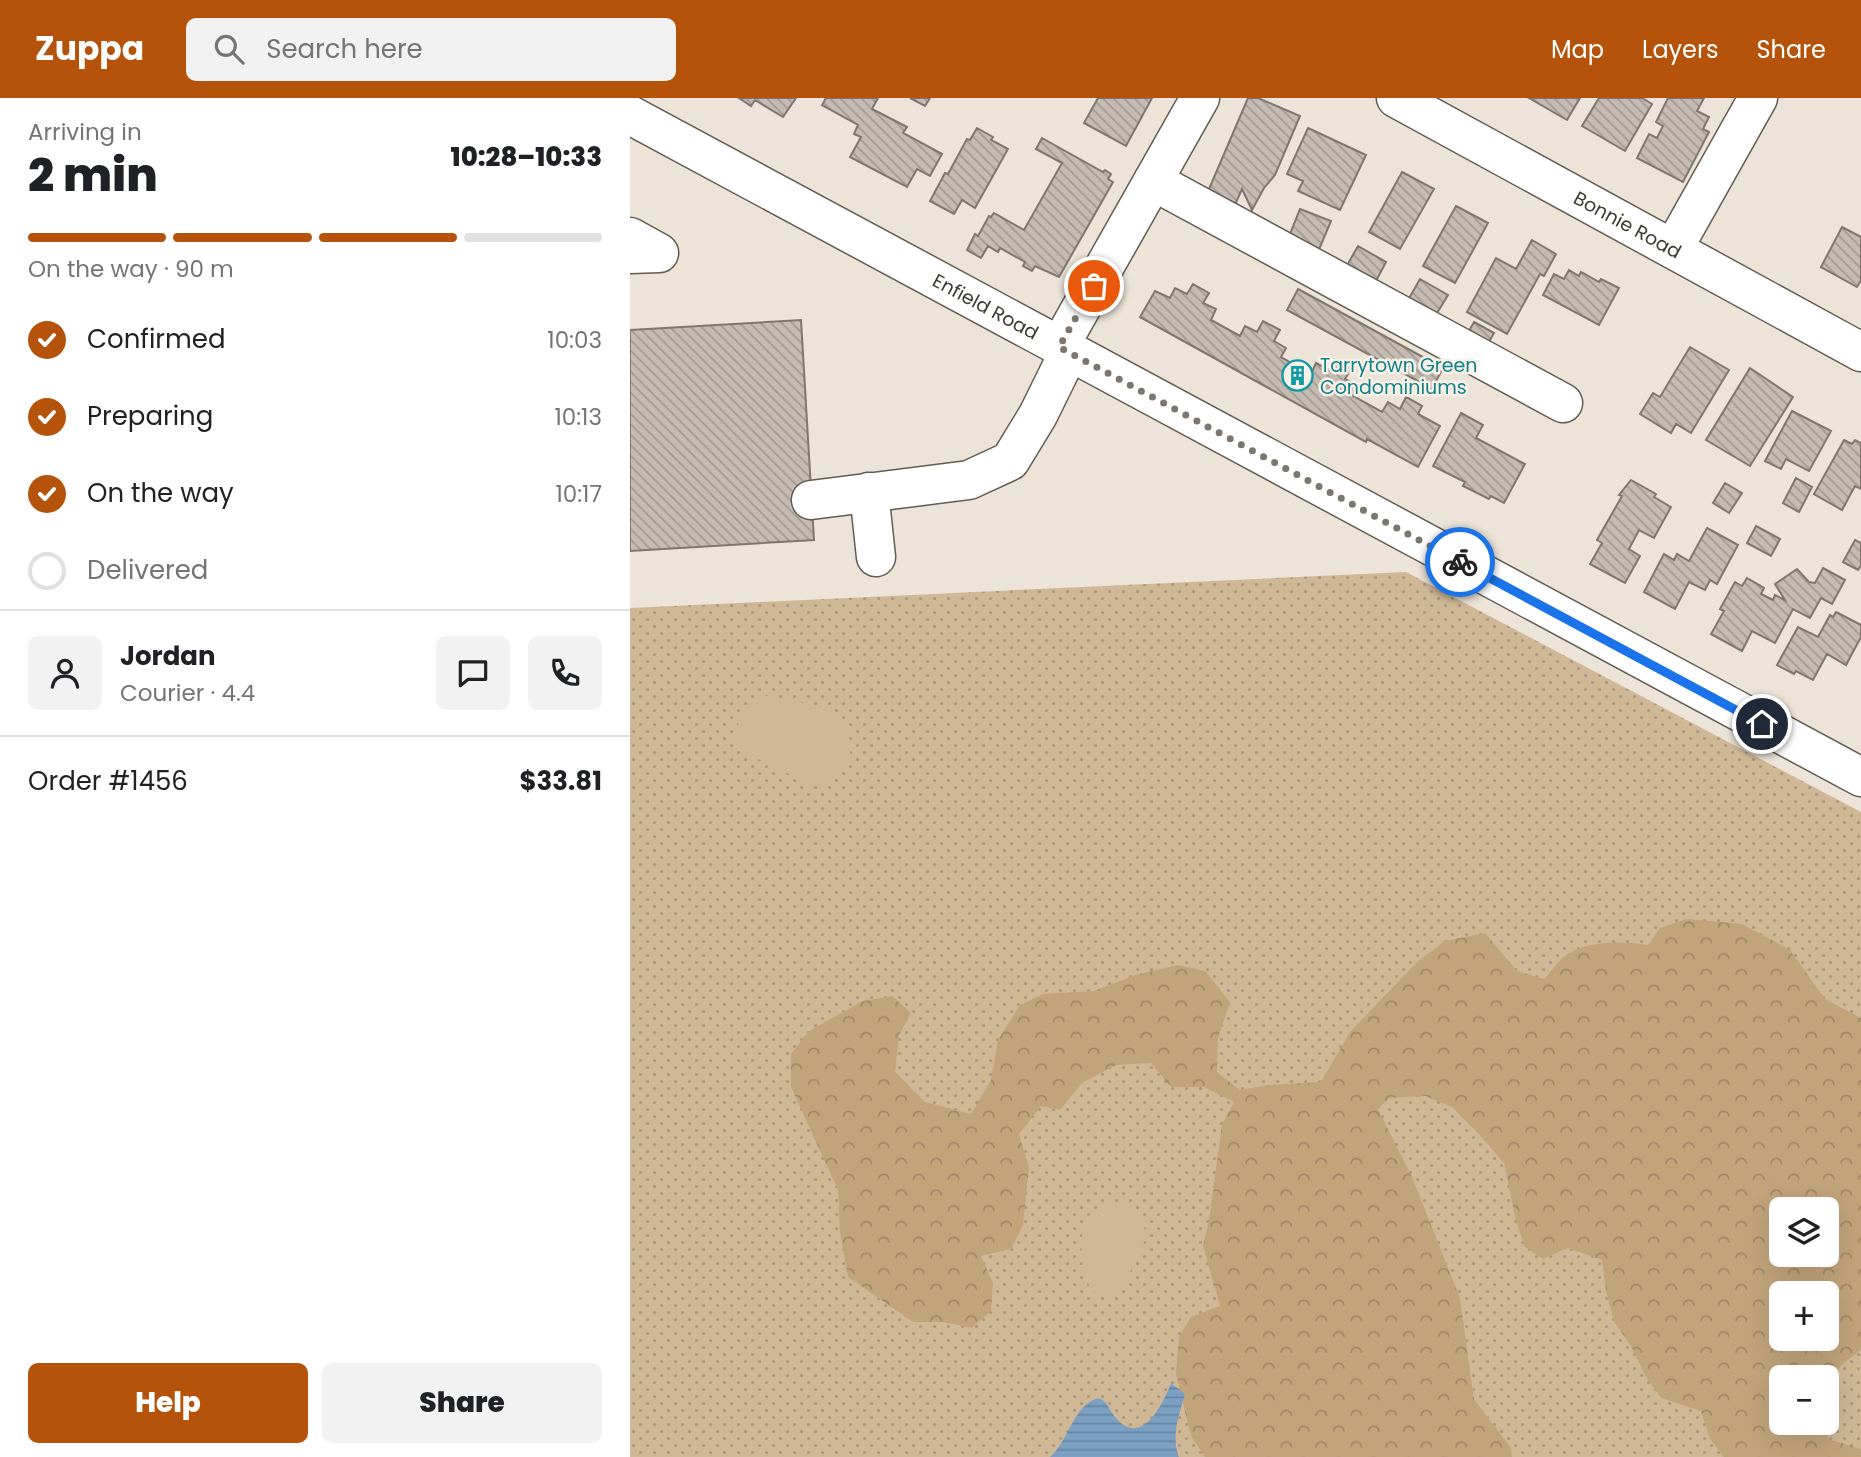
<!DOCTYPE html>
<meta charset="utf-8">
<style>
body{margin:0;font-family:Poppins,sans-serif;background:#f2f2f2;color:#202124;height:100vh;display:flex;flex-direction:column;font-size:26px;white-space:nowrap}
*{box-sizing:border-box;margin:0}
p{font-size:23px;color:#757577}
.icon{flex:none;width:38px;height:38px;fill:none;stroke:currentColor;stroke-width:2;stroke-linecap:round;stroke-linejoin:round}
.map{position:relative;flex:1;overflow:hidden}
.side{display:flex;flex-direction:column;background:#fff;width:630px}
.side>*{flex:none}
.buttons{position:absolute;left:1139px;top:1099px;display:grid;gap:14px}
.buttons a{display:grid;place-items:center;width:70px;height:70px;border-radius:10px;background:#fff;box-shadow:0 7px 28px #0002;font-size:35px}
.pin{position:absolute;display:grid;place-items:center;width:60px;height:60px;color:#fff;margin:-30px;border:4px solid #fff;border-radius:50%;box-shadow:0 2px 7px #0007}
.courier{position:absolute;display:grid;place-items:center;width:70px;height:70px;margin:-35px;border:5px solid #1a73e8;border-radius:50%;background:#fff;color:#222;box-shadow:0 2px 9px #0007}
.overview em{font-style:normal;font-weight:800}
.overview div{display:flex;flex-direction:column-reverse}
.overview{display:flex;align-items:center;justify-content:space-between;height:119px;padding:0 28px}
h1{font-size:46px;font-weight:800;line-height:52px}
.bar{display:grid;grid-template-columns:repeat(4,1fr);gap:10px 7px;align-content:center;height:84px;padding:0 28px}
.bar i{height:9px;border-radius:5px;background:#e0e0e0}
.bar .active{background:#b45309}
.bar p{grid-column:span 4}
.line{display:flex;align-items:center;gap:18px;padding:0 28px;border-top:2px solid #e0e0e0}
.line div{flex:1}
.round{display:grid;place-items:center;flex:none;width:74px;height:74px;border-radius:10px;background:#f2f2f2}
ol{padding:0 28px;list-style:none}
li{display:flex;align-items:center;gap:21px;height:77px}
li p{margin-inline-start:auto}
li .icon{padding:7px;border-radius:50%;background:#b45309;color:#fff;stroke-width:4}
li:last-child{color:#757577}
li i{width:38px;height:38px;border:4px solid #e0e0e0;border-radius:50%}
.action{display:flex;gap:14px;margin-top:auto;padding:14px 28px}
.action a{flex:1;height:80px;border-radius:10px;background:#b45309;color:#fff;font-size:28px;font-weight:800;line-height:80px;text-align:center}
.action a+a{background:#f2f2f2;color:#202124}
header{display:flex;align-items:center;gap:42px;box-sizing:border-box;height:98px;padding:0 35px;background:#b45309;color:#fff}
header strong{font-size:33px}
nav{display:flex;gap:38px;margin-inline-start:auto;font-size:24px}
.search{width:490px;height:63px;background:#f2f2f2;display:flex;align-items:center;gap:18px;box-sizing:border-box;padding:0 24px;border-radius:10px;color:#757577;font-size:26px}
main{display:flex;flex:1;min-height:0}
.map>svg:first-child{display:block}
.grass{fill:url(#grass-dots);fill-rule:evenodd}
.forest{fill:url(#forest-crowns);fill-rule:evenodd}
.pitch{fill:#d0b897}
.water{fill:url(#water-rules)}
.building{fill:url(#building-back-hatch);stroke:#80766d;stroke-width:2}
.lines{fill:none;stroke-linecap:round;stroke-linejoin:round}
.minor-casing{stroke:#635c52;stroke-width:41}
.minor{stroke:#fff;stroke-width:38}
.done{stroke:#7b766f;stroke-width:7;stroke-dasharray:0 12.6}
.route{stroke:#1a73e8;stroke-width:9}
.labels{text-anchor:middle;stroke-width:5;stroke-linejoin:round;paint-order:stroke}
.street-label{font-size:19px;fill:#3e3b36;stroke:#f9f1e5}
.culture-label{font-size:19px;fill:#0d838f;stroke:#f9f1e5;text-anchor:start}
</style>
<header>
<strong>Zuppa</strong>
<div class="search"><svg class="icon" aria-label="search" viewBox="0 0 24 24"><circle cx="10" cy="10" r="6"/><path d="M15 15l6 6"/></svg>Search here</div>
<nav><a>Map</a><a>Layers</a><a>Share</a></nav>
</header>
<main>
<section class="side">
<div class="overview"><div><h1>2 min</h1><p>Arriving in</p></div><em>10:28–10:33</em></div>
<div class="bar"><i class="active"></i><i class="active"></i><i class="active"></i><i></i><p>On the way · 90 m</p></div>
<ol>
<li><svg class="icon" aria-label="check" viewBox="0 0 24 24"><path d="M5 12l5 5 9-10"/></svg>Confirmed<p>10:03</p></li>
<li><svg class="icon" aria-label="check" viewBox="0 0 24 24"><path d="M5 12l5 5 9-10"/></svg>Preparing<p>10:13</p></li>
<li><svg class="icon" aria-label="check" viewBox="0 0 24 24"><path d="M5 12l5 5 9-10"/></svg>On the way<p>10:17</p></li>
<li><i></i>Delivered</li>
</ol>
<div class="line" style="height:126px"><a class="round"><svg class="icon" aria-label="person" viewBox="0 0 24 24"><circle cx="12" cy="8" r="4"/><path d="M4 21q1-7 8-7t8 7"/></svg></a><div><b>Jordan</b><p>Courier · 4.4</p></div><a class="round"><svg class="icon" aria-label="chat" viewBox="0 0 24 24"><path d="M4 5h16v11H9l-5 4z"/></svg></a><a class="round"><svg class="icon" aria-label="phone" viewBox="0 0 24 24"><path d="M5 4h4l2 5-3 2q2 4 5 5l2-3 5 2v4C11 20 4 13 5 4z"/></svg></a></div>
<div class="line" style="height:91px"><div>Order #1456</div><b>$33.81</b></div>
<div class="action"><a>Help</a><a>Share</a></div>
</section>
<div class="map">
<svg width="1231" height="1359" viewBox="0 0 1231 1359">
<defs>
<pattern id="grass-dots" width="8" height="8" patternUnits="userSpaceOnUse" patternTransform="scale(1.75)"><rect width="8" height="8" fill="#d0b897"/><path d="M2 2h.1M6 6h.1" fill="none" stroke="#aa977c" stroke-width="1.8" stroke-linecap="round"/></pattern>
<pattern id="forest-crowns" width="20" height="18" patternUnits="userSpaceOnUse" patternTransform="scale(1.75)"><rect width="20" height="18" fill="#c2a47b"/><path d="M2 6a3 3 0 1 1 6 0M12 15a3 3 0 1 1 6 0" fill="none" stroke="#9f8766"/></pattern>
<pattern id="water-rules" width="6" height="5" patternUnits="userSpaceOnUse" patternTransform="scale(1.75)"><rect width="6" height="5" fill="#7ba0c3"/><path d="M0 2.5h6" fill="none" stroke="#66849f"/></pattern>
<pattern id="building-back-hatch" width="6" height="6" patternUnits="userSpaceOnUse" patternTransform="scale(1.75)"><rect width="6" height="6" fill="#c6bbb2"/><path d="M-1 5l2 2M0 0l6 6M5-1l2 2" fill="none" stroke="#a29992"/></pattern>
</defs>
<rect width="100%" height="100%" fill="#ece4d8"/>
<!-- grass -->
<path class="grass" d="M776 474 1231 714V1359H0V510ZM1152 1111H1197V1157H1152ZM1152 1195H1197V1241H1152ZM1152 1279H1197V1325H1152Z"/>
<!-- forest -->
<path class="forest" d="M1056 821 1112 826 1160 852 1195 901 1231 920V1252L1211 1267 1197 1291V1279H1152V1325H1196L1198 1341 1231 1351V1359H1094L1080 1341 1071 1313 1031 1300 1016 1279 1002 1250 984 1223 976 1193 972 1162 938 1150 913 1161 895 1149 886 1123 874 1065 846 1033 822 1009 795 998 759 1000 748 1011 782 1079 830 1200 844 1301 881 1350 882 1359H575L561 1338 546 1276 549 1239 561 1219 590 1208 573 1148 579 1123 592 1026 604 1004 574 989H541L521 965 486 967 452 985 430 1012 411 1008 389 1036 399 1069 393 1127 381 1151 351 1158 363 1185 361 1213 342 1230 313 1224H283L218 1179 210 1135 208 1092 161 989V956L179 933 233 903 262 898 281 915 269 937 265 974 295 1004 341 1016 361 982 368 942 390 907 413 896 464 893 505 877 548 867 575 873 600 904 588 940 587 974 610 992 638 987 691 984 720 934 786 865 815 843 855 835 887 873 914 881C920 875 926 866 932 860 956 842 990 843 1018 847L1030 830ZM1152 1111H1197V1157H1152ZM1152 1195H1197V1241H1152Z"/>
<!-- pitch -->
<path class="pitch" d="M136 598 146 599C162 603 196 608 207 619 233 642 220 692 180 684 167 682 158 675 146 669 122 657 94 652 112 617 117 606 124 601 136 598Z
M482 1104C494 1105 503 1108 510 1119 526 1143 499 1174 487 1194 450 1215 446 1143 456 1123 461 1113 471 1107 482 1104Z"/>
<!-- water -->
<path class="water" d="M541 1285 555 1296C549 1318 541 1337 549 1359H420C437 1345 443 1311 463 1302 476 1296 479 1313 486 1320 512 1350 533 1306 541 1285Z"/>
<!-- building -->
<path class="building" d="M109 0H166L153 19 125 2 121 8Z
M196 0H248L242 11 277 29 273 35 312 56 300 78 287 71 277 89 220 59 231 39 224 36 228 27 192 7Z
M280 0H300L295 8Z
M468 0H522L496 48 454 25Z
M618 0H628L670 18 645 77 634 90 622 112 612 91 601 116 573 105Z
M899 0H950L937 22Z
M969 0H1012L1022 6 995 53 952 28Z
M1038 0H1074L1067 13 1079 19 1073 31 1079 34 1053 84 1007 60 1019 36 1027 40 1033 28 1026 24Z
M347 30 363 39 361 42 378 51 345 110 332 102 324 116 300 103 315 75 318 76 337 41 340 42Z
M678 30 736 57 710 112 668 93 673 83 657 76Z
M412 40 473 74 475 72 481 76 478 81 483 84 429 179 405 168 402 173 393 168 395 164 370 150 368 154 358 148 351 160 337 152 345 136 348 138 359 118 361 119 364 115 394 132 432 65 406 51Z
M772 74 804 91 770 151 739 134Z
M826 108 858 125 825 185 793 168Z
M670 111 701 123 688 154 658 141Z
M1212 129 1231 139V182L1227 189 1191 169Z
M902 142 926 156 914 178 910 176 877 236 837 214 866 160 886 171Z
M728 148 756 164 744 187 715 171Z
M939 172 949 178 951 174 969 184 971 181 989 190 969 227 913 197 924 176 934 181Z
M790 181 818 197 804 220 777 204Z
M563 186 579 195 573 205 586 211 581 222 610 238 615 228 627 234 633 223 650 232 644 243 656 250 651 259 681 276 686 265 699 272 704 262 721 271 715 281 729 288 723 298 752 314 758 304 770 311 776 299 792 308 788 316 810 328 788 369 737 341 736 344 510 219 525 193 540 200 545 190 557 196Z
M668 191 813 270 802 291 657 212Z
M171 222 184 442 0 453V232Z
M844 224 864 235 855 251 835 240Z
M1060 249 1099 272 1061 335 1046 326 1041 335 1010 316 1023 295 1030 299Z
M1120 270 1163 299 1120 368 1076 342Z
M1162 313 1201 333 1179 373 1156 361 1151 371 1135 363Z
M831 315 853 327 846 340 895 366 874 405 861 398 859 401 833 388 835 384 803 368Z
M1214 342 1222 346 1225 342 1231 345V391L1225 388 1212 412 1184 396Z
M1166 380 1182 389 1169 414 1153 405Z
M1001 382 1026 396 1024 399 1041 409 1024 440 1009 432 999 451 1010 458 995 485 960 466 972 445 967 442 992 398 989 397Z
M1095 385 1112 395 1099 415 1083 405Z
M1126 428 1150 441 1141 458 1117 445Z
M1077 430 1108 447 1087 486 1080 482 1075 492 1059 484 1045 511 1014 494 1034 456 1044 462 1047 456 1059 463Z
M1225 442 1231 445V467L1228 472 1213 464Z
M1193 470 1215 482 1202 506 1191 500 1180 520 1163 511 1145 545 1122 533 1112 553 1081 536 1094 513 1090 511 1105 484 1112 488 1117 480 1134 490 1131 496 1143 502 1145 497 1155 502 1145 486 1167 471 1179 484 1185 485Z
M1206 514 1231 527V539L1216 567 1197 556 1183 582 1166 573 1164 576 1147 567 1168 529 1188 539 1200 517 1203 519Z"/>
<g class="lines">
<defs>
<g id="minor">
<path id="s1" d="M766 0 1231 254"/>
<path id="s2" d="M0 17 1231 679"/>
<path d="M523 83 933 305"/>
<path d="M0 139 29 155 0 156"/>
<path d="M1043 151 1128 0"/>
<path d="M429 249 570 0"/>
<path d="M239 394 246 459"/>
<path d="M181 402 339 382 380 363 408 317 439 254"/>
</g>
</defs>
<!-- minor casing -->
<use href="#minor" class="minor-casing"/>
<!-- minor -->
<use href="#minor" class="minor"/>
</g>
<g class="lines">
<!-- done -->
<path class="done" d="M464 188 429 249 830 464"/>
<!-- route -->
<path class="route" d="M830 464 1132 626"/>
</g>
<!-- icons -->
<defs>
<symbol id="building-ring" viewBox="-11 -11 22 22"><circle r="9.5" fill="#f9f1e5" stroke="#0f9aa8" stroke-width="1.5"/><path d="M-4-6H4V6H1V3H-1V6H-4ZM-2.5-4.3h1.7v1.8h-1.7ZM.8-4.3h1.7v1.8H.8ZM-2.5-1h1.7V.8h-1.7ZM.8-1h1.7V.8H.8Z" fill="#0f9aa8"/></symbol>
</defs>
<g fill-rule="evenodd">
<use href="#building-ring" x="650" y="260" width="35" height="35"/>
</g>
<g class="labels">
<!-- street labels -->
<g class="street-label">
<text dy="7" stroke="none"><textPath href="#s1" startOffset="264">Bonnie Road</textPath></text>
<text dy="7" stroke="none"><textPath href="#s2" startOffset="404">Enfield Road</textPath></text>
</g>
<!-- culture labels -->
<g class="culture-label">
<text x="690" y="274">Tarrytown Green<tspan x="690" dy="22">Condominiums</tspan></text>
</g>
</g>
</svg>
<div class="buttons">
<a><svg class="icon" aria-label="layers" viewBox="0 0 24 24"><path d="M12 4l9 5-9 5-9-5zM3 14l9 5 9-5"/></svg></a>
<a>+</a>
<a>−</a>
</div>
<div class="pin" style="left:464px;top:188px;background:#ea580c"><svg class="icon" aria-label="bag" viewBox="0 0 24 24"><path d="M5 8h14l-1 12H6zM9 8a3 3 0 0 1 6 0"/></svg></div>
<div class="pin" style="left:1132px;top:626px;background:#1f2937"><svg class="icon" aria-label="home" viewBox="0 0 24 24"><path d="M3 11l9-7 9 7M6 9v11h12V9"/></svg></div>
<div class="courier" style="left:830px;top:464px"><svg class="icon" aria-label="bike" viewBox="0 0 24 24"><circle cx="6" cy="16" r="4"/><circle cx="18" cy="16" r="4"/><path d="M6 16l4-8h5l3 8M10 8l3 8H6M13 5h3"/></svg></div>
</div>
</main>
